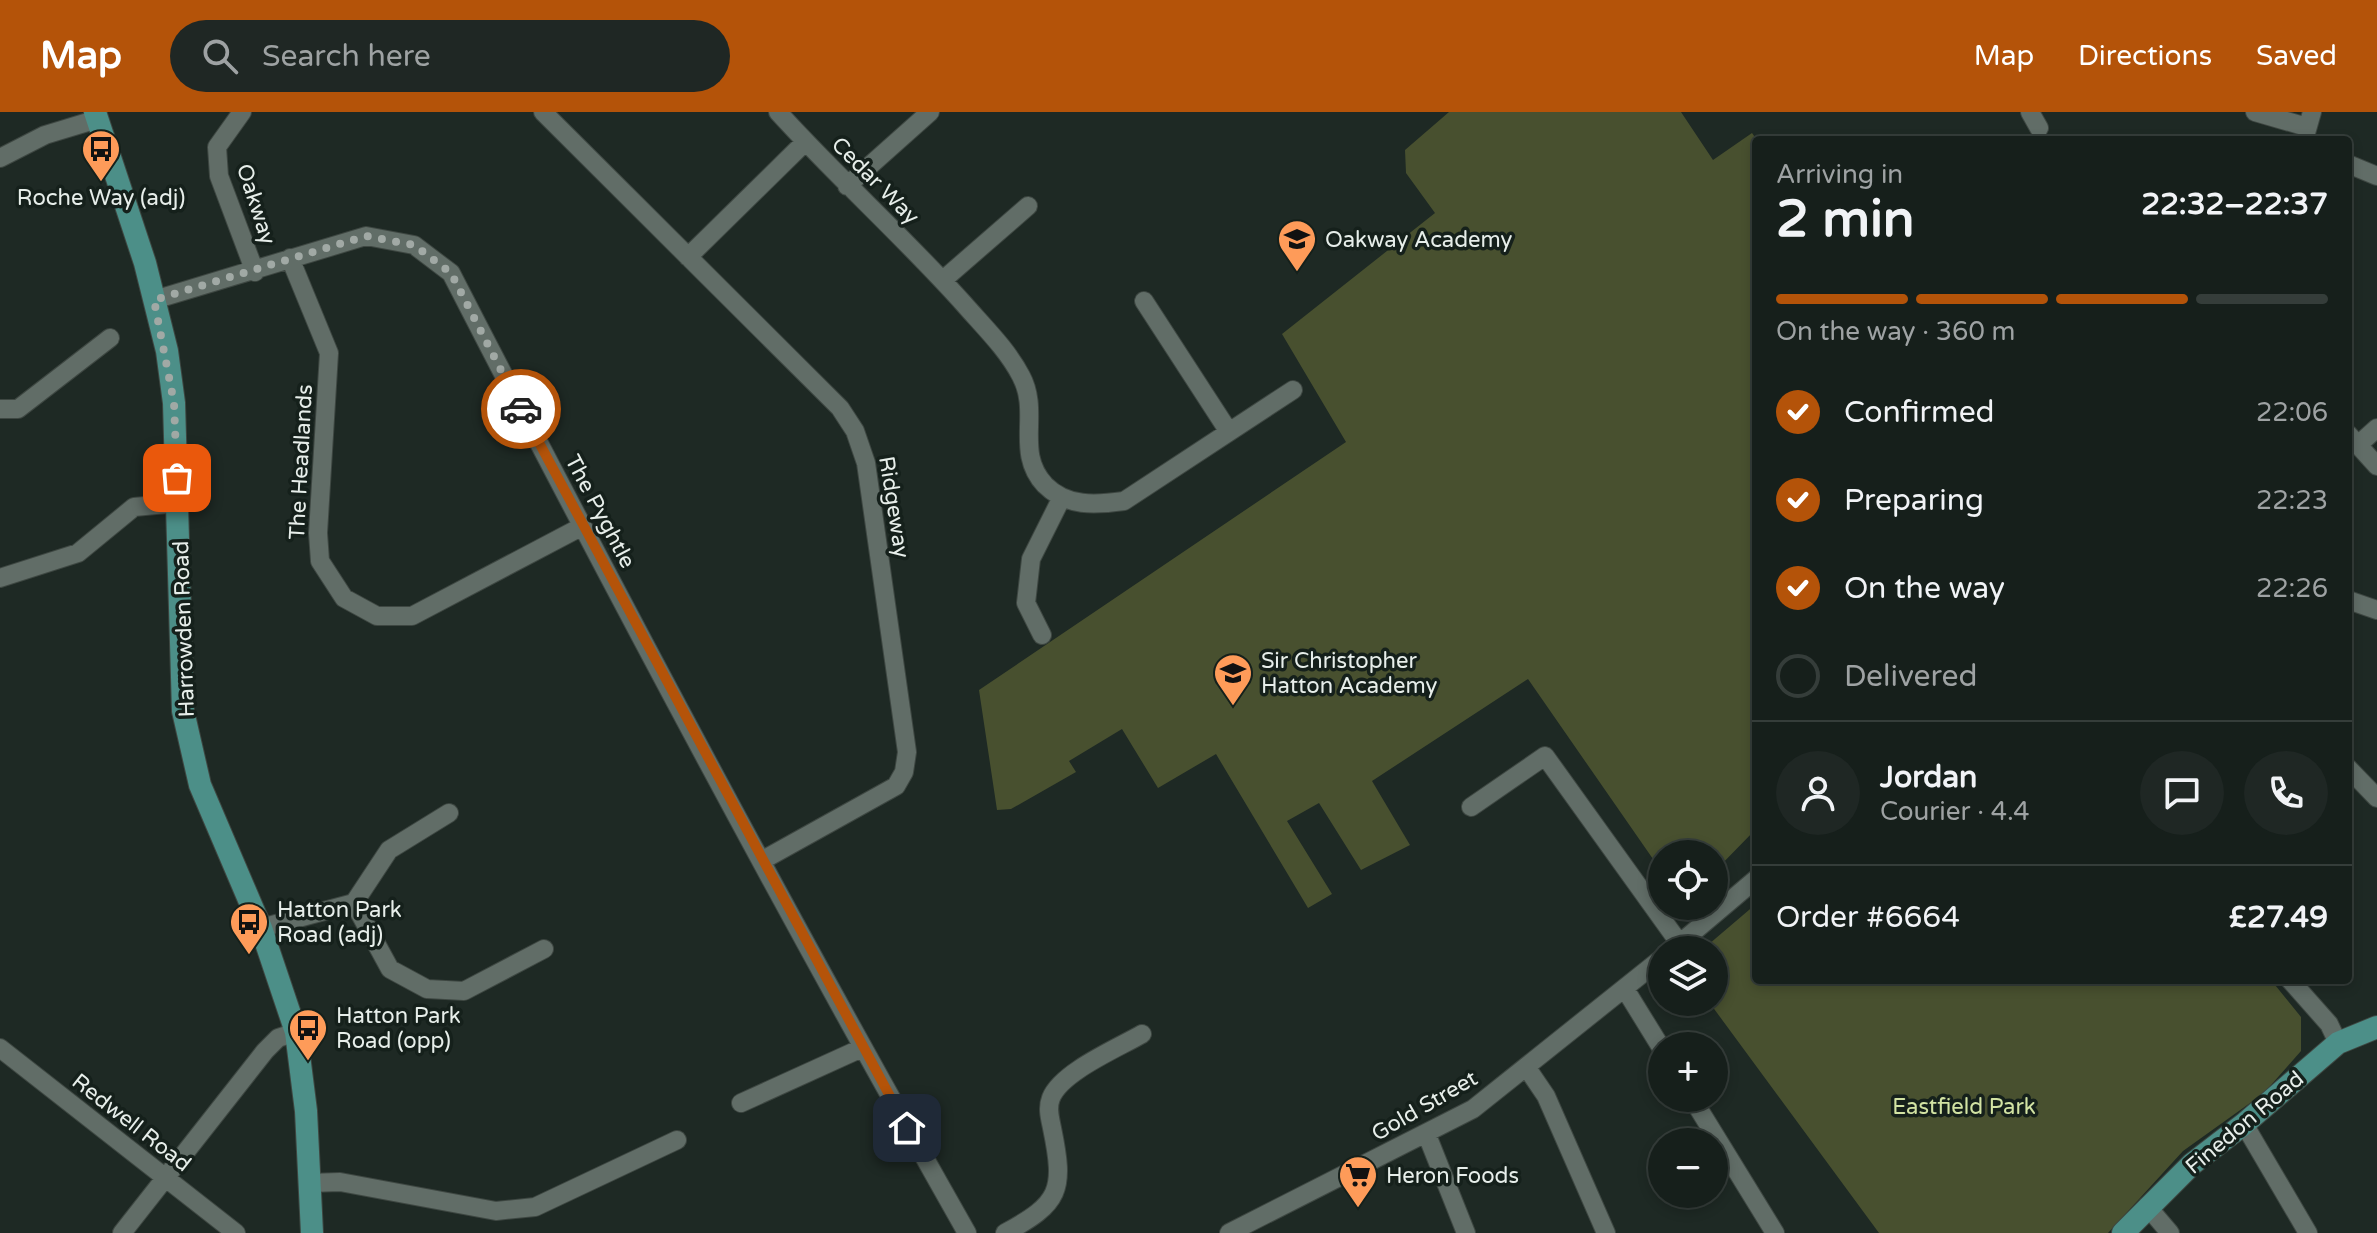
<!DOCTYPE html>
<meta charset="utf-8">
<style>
body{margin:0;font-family:"Varela Round",sans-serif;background:#1f2724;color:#f1f3f6;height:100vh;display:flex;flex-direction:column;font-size:30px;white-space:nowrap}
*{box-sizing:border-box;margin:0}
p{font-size:26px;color:#9ea2a3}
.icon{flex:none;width:44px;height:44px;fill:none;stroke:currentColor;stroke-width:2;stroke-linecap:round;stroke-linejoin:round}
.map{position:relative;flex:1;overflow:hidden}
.details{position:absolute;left:1752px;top:24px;width:600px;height:848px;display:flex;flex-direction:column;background:#161f1b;border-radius:8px;box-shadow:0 4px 12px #0003,0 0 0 2px #353d3a}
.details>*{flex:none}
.controls{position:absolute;left:1648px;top:728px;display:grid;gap:16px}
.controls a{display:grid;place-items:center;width:80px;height:80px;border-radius:50%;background:#161f1b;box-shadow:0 4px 12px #0003,0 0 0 2px #353d3a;font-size:40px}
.pin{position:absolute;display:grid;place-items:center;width:68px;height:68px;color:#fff;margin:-34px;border-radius:16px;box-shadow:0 4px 12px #0006}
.courier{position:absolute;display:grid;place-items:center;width:80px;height:80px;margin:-40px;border:6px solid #b45309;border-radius:50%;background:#fff;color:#222;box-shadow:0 2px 10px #0007}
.summary em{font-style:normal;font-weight:800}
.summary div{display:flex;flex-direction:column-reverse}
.summary{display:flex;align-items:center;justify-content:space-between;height:136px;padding:0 24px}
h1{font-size:52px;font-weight:800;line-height:60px}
.bar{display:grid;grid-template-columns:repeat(4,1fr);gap:12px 8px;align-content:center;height:96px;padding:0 24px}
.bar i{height:10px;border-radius:6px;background:#353d3a}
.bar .on{background:#b45309}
.bar p{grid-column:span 4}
.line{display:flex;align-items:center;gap:20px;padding:0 24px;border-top:2px solid #353d3a}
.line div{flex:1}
.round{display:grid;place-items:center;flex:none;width:84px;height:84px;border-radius:42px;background:#1f2724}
ol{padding:0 24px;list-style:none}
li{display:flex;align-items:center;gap:24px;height:88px}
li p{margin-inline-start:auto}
li .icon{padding:8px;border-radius:50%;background:#b45309;color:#fff;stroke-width:4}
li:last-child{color:#9ea2a3}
li i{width:44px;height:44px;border:4px solid #353d3a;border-radius:50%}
header{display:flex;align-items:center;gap:48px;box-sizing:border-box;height:112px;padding:0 40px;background:#b45309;color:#fff}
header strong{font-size:38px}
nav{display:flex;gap:44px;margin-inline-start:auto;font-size:28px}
.search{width:560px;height:72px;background:#1f2724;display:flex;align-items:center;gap:20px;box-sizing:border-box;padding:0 28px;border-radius:44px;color:#9ea2a3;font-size:30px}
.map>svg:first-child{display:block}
.green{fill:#48502f}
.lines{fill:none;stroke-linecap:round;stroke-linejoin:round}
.minor-casing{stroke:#3e4742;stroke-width:20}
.major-casing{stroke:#3e4742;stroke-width:24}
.minor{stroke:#616d67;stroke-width:18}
.major{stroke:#4c8f88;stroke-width:22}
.done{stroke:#a1a9a5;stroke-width:8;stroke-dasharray:0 14.4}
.route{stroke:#b45309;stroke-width:10}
.labels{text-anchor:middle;stroke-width:7;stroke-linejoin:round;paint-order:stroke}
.street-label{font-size:22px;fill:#e7eeea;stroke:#15201b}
.poi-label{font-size:22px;fill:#e7eeea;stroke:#15201b;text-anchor:start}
.park-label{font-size:22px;fill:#d2e3a3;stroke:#15201b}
</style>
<header>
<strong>Map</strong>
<div class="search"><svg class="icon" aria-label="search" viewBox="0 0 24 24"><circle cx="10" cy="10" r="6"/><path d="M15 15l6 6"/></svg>Search here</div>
<nav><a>Map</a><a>Directions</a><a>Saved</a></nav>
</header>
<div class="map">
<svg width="2377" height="1121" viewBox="0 0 2377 1121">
<rect width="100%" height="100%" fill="#1e2924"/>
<!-- green -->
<path class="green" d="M1449 0H1681L1713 48 1752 21 1757 28 1756 717 1714 760V742H1662V760L1528 567 1372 669 1410 733 1361 758 1319 691 1287 709 1332 782 1308 796 1216 642 1158 676 1122 617 1069 649 1076 660 1011 697 997 698 979 578 1346 330 1282 222 1435 101 1406 61 1405 38Z
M1756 792V868H2271L2301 905V939L2264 981 2183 1039 2108 1121H1879L1709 890H1714V838H1702Z"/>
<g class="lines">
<defs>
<path id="minor" d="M242 0 217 35 219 64 255 160
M543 0 840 296 855 319 866 351 907 640 904 660 896 674 763 748
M778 0C838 66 905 126 964 192 984 215 1007 237 1021 264 1041 301 1014 340 1045 373 1067 395 1095 393 1124 389L1293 278
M2030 0 2039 16
M2255 0 2307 15
M2304 28 2312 0
M0 46 45 23 98 7
M2348 52 2377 64
M847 74 930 0
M688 145 805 30
M290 146 329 241 318 421 320 449 344 486 377 504H412L581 415
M943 168 1028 94
M154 188 366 124 414 133 451 161C617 484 788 805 967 1121
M1144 189 1229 320
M0 297H18L110 226
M2348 322 2377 354
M2358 333 2377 316
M0 466 78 441 134 395 178 391
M2348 488 2377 498
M1042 523 1026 491 1031 447 1061 387
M2348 656 2377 686
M1471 695 1545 644 1680 832
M449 701 389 738 354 791 390 857 427 877 464 879 544 837
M261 816 354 791
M1672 838 1756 767
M2290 868 2329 912 2338 931
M1625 877 1662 937
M0 936 236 1121
M1527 956 1546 984 1606 1121
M1692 986 1775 1121
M741 991 862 936
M2244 1012 2308 1121
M1427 1023 1466 1121
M309 1071 340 1070 496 1099 535 1095 677 1028
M2147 1094 2170 1121
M122 1121 265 939 278 926 296 920
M1005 1121C1060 1091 1065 1079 1052 1016 1050 1006 1047 996 1051 986 1061 960 1118 936 1142 922
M1229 1121 1473 997 1662 846"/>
<path id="major" d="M95 0 145 151 167 239 174 291 183 599 200 673 261 816 296 920 306 999 312 1121
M2123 1121 2192 1052 2244 1012 2338 931 2377 915"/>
</defs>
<!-- minor casing -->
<use href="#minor" class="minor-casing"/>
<!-- major casing -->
<use href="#major" class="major-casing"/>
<!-- minor -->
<use href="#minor" class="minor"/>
<!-- major -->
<use href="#major" class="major"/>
</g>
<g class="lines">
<!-- done -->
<path class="done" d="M177 366 174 291 154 188 366 124 414 133 451 161 521 297"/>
<!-- route -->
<path class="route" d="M521 297 907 1016"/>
</g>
<!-- icons -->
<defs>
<symbol id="bus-pin" viewBox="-11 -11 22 30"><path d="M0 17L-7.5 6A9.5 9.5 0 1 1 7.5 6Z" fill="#fe9b59" stroke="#15201b"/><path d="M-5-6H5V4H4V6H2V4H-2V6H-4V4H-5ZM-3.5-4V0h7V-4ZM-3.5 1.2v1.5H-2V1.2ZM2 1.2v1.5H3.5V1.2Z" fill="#111"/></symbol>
<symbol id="school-pin" viewBox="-11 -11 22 30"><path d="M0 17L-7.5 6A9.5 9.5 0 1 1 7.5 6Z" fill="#fe9b59" stroke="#15201b"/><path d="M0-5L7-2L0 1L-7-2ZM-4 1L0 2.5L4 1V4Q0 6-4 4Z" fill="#111"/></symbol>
<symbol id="supermarket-pin" viewBox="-11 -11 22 30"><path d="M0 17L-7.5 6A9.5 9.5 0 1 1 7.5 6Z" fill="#fe9b59" stroke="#15201b"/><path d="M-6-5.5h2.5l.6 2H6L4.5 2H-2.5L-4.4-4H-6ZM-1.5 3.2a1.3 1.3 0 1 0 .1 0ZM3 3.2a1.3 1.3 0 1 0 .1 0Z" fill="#111"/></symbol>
</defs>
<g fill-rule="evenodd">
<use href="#bus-pin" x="79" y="15" width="44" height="60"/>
<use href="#school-pin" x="1275" y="105" width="44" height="60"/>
<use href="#school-pin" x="1211" y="539" width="44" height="60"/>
<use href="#bus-pin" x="227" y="788" width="44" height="60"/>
<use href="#bus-pin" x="286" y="894" width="44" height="60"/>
<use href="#supermarket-pin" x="1336" y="1041" width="44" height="60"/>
</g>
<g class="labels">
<!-- street labels -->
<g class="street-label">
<text transform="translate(876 68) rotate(45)" y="8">Cedar Way</text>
<text transform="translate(257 92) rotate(72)" y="8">Oakway</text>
<text transform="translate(300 350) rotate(-87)" y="8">The Headlands</text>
<text transform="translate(895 395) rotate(81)" y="8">Ridgeway</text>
<text transform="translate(601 399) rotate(62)" y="8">The Pyghtle</text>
<text transform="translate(183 517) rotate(-92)" y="8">Harrowden Road</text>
<text transform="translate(1424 993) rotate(-30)" y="8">Gold Street</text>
<text transform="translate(132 1010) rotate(38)" y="8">Redwell Road</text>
<text transform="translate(2244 1010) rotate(-40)" y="8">Finedon Road</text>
</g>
<!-- poi labels -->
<g class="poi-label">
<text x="101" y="93" text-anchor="middle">Roche Way (adj)</text>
<text x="1325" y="135">Oakway Academy</text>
<text x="1261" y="556">Sir Christopher<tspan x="1261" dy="25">Hatton Academy</tspan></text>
<text x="277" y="805">Hatton Park<tspan x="277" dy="25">Road (adj)</tspan></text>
<text x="336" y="911">Hatton Park<tspan x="336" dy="25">Road (opp)</tspan></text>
<text x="1386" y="1071">Heron Foods</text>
</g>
<!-- park labels -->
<g class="park-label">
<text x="1964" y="1002">Eastfield Park</text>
</g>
</g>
</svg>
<div class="controls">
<a><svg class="icon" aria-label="locate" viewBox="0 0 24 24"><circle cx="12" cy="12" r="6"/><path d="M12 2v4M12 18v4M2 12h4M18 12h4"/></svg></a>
<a><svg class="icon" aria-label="layers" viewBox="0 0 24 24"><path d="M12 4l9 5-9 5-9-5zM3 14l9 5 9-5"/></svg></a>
<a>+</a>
<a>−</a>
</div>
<div class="pin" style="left:177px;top:366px;background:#ea580c"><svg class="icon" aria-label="bag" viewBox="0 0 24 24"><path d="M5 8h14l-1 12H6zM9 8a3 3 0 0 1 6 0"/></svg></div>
<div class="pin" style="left:907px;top:1016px;background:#1f2937"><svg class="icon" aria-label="home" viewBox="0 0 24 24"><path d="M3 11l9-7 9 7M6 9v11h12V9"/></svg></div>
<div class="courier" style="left:521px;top:297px"><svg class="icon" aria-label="car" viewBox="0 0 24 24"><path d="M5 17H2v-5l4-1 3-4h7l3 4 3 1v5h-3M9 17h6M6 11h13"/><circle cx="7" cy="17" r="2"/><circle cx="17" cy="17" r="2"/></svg></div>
<section class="details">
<div class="summary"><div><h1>2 min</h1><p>Arriving in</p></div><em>22:32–22:37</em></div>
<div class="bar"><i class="on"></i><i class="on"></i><i class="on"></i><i></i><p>On the way · 360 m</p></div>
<ol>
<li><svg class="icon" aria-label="check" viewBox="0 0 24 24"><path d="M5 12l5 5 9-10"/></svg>Confirmed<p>22:06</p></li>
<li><svg class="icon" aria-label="check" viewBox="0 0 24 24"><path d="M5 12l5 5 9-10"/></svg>Preparing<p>22:23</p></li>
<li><svg class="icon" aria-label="check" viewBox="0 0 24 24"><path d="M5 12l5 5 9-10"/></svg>On the way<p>22:26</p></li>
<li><i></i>Delivered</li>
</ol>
<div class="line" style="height:144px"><a class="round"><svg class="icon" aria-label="person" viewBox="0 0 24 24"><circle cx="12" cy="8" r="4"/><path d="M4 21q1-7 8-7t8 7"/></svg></a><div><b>Jordan</b><p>Courier · 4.4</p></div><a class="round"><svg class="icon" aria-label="chat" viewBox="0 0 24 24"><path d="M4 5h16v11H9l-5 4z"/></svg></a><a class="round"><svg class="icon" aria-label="phone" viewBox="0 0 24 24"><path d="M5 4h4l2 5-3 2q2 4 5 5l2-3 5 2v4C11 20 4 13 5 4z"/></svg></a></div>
<div class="line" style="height:104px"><div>Order #6664</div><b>£27.49</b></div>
</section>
</div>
